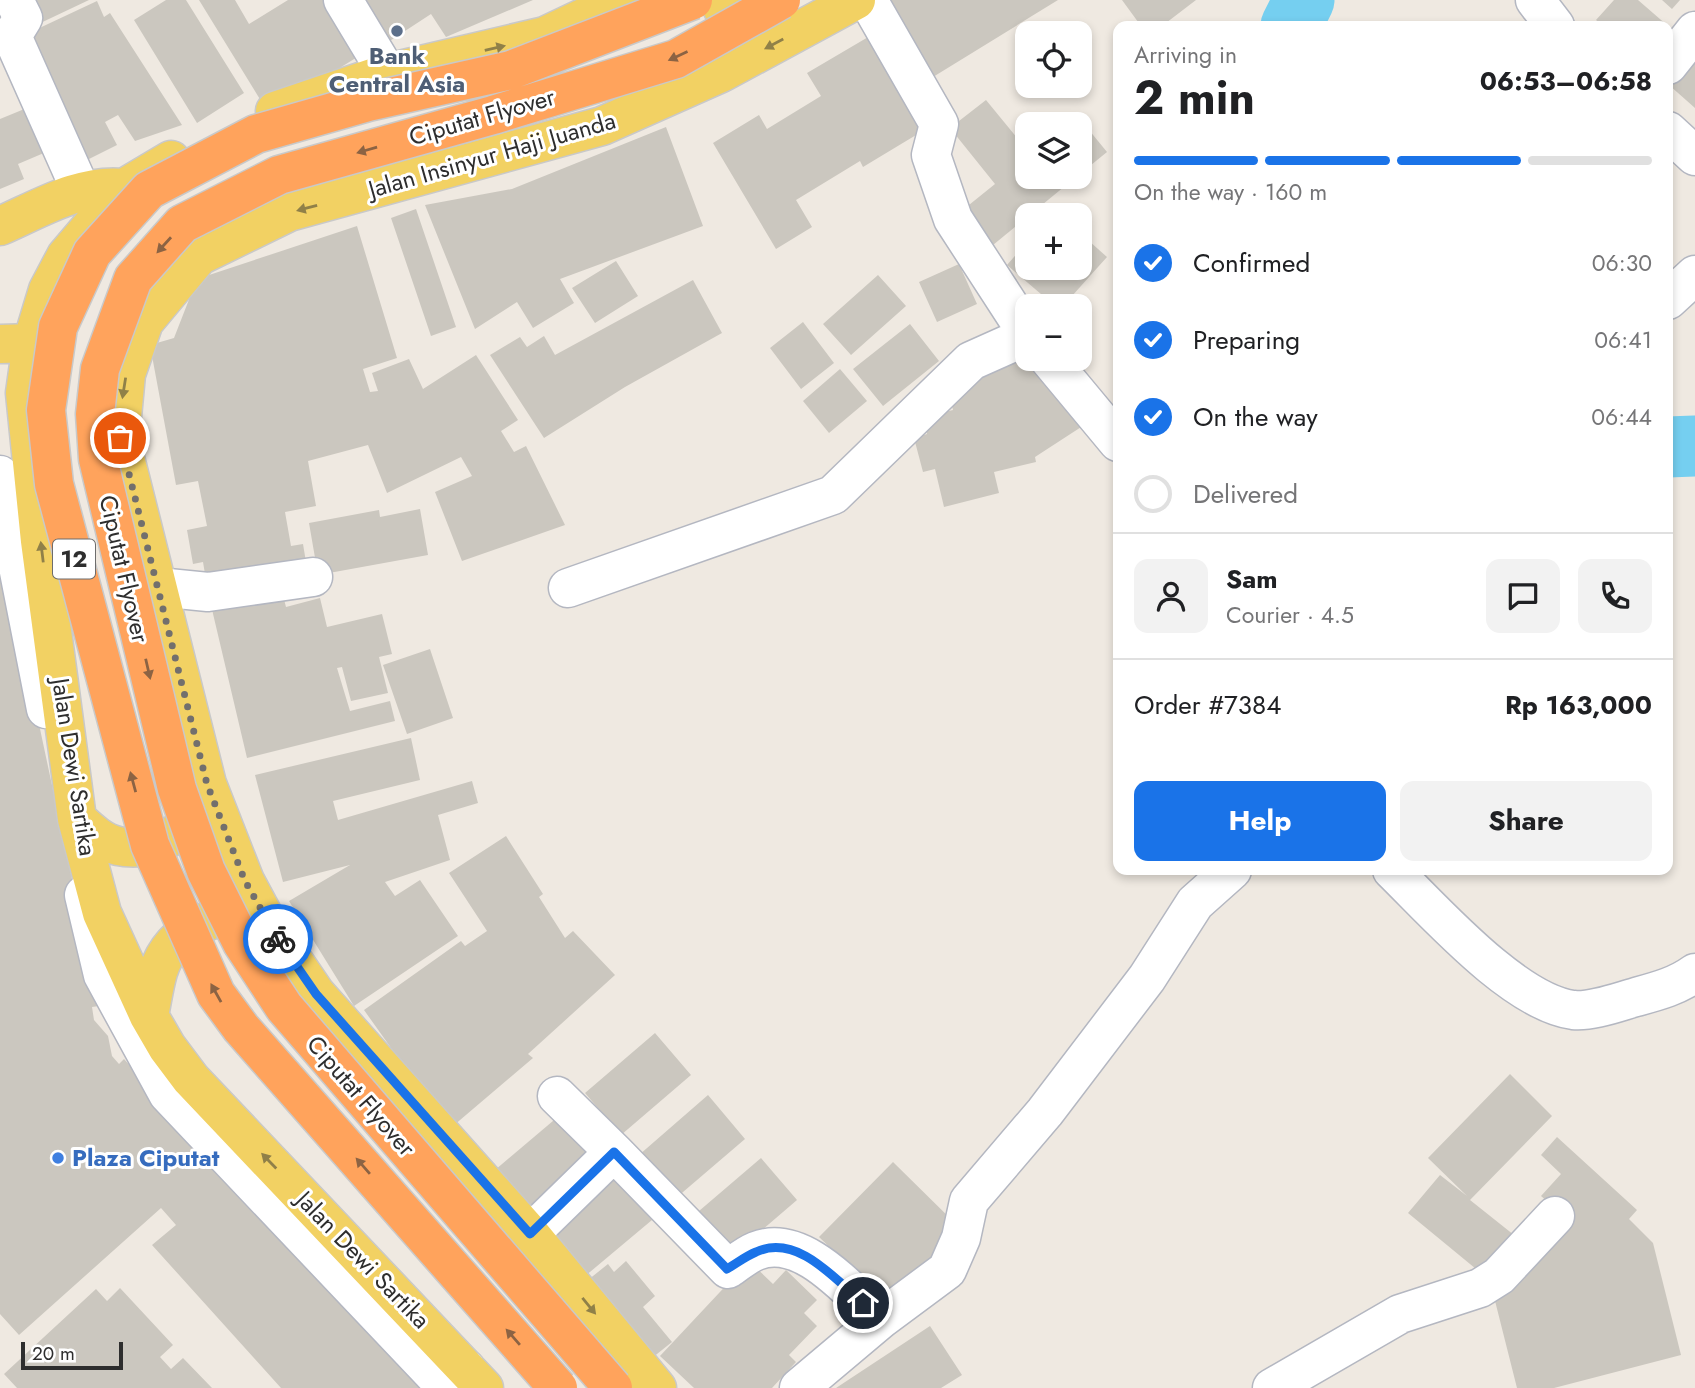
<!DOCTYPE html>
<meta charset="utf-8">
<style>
body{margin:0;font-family:Jost,sans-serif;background:#f2f2f2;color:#202124;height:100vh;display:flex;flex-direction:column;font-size:26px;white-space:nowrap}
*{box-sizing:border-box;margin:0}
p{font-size:23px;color:#757577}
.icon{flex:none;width:38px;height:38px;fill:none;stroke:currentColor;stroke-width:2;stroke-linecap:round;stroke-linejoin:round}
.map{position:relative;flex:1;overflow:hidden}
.drawer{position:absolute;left:1113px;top:21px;width:560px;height:854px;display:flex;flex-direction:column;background:#fff;border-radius:14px;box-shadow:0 4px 10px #0003}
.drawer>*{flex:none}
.fabs{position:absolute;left:1015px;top:21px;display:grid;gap:14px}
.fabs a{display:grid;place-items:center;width:77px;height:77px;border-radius:14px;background:#fff;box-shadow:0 4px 10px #0003;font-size:35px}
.scale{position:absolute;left:21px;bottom:18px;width:102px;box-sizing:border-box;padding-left:7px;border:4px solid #2e2e2e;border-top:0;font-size:19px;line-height:24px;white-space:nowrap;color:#2e2e2e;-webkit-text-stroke:5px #fff;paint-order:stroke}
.pin{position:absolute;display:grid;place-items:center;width:60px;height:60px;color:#fff;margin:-30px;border:4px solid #fff;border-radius:50%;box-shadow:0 2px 7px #0007}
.courier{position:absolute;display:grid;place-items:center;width:70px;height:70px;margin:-35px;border:5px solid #1a73e8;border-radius:50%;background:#fff;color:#222;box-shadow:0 2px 9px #0007}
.summary em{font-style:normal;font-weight:700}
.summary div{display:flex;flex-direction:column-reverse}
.summary{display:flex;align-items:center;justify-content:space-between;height:119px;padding:0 21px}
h1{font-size:46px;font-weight:700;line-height:52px}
.bar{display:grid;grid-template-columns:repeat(4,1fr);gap:10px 7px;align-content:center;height:84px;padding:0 21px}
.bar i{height:9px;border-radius:5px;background:#e0e0e0}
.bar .active{background:#1a73e8}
.bar p{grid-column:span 4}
.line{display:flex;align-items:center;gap:18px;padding:0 21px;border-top:2px solid #e0e0e0}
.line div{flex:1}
.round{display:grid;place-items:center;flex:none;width:74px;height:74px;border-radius:14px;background:#f2f2f2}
ol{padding:0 21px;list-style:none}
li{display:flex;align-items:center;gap:21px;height:77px}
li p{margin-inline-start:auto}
li .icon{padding:7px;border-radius:50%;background:#1a73e8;color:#fff;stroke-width:4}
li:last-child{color:#757577}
li i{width:38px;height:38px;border:4px solid #e0e0e0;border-radius:50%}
.primary-button{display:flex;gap:14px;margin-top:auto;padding:14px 21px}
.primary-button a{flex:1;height:80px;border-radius:14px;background:#1a73e8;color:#fff;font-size:28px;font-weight:700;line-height:80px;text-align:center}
.primary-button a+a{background:#f2f2f2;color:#202124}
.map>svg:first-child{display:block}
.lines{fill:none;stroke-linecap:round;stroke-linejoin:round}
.river{stroke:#75cff0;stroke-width:61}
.building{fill:#cbc7bf}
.minor-casing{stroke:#b4b7c1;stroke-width:41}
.major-casing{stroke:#c9c9c9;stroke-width:41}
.minor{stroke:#fff;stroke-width:38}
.major{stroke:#f2d163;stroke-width:38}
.highway-bridge-casing{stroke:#c9c9c9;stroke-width:41;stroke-linecap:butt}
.highway-bridge{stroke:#ffa35c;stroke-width:38}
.oneway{fill:#908048}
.oneway2{fill:#8c6343}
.done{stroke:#726f6d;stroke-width:7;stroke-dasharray:0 12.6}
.route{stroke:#1a73e8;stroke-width:9}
.service-dot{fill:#5c6f8a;stroke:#fff;stroke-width:2.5}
.shop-dot{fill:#3f7fe0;stroke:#fff;stroke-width:2.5}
.labels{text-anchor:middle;stroke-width:6;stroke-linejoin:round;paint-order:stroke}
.shield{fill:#fff;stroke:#6d6d6d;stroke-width:2}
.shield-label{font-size:23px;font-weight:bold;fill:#2e2e2e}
.service-label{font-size:24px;font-weight:bold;fill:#4e5e75;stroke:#fff}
.street-label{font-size:24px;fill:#2e2e2e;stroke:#fff}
.shop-label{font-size:24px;font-weight:bold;fill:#366cbe;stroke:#fff;text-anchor:start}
</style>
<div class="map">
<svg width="1695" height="1388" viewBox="0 0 1695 1388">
<rect width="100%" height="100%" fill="#efe9e1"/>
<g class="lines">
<!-- river -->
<path class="river" d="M1291 26 1304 0
M1668 447 1695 446"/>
</g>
<!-- building -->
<path class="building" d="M19 0H89L32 27Z
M166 0H186L244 93 197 123 134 20Z
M199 0H235L249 24 288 0H336L367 51 338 69 261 101Z
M348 0H533L446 37 431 14 379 48Z
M891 0H1058L933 77 887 2Z
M1122 0H1196L1162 26H1141Z
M1614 0H1638L1668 26H1603L1596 20Z
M1662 0H1680L1672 9Z
M97 1 104 17 110 13 182 125 135 141 118 115 105 122 117 145 77 165 16 39Z
M875 33 931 126 863 167 860 161 796 200 812 227 776 249 713 143 759 115 767 129 821 96 807 73Z
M1695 55V108L1669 85Z
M986 100 1027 150V177H1076L993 245 964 209 995 184 950 128Z
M39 103 58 147 18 164 24 179 0 189V119Z
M1080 119 1107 152 1080 174V124H1073Z
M666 127 703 226 560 279 574 303 533 328 517 302 475 329 425 205 512 189Z
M416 209 456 327 431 336 391 218Z
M357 226 397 358 363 369 370 392 378 391 372 373 409 359 423 389 476 355 518 420 501 431 514 452 526 446 565 525 462 561 435 492 472 476 461 457 387 493 368 445 308 461 316 506 285 512 291 546 303 544 308 574 207 586 203 562 193 564 187 530 207 526 198 481 176 485 150 345 174 338 197 279Z
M1080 233 1107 257 1063 306H1055L1007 265 1027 242V268H1080Z
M616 261 638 296 595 323 572 288Z
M959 264 977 304 937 322 919 282Z
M878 275 906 306 851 355 823 324Z
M693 280 722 333 625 387 544 438 490 355 520 337 527 347 544 336 555 355Z
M803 322 834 363 801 389 770 348Z
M910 324 939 361 883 406 853 369Z
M1027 358 1040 359 1095 418 1035 457 1036 462 994 472 999 493 944 507 935 469 923 472 914 438 927 434 923 417 953 410 949 394 987 367Z
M840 369 867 401 829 433 803 401Z
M420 509 428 555 318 575 309 523 379 510 380 517Z
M0 541 99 1006 92 1007 94 1020 108 1036 112 1056 119 1064 124 1059 420 1388H281L152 1245 176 1225 161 1208 19 1335 0 1314Z
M280 584 286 607 320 598 327 627 382 614 392 654 379 657 388 693 351 701 342 667 337 668 350 711 390 701 395 721 247 758 210 601Z
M430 649 453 718 407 734 383 665Z
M411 738 420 780 333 801 338 820 472 781 478 803 438 815 450 860 385 882 395 896 420 880 458 936 354 1006 289 901 350 865 283 882 255 775Z
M506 836 543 894 539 897 565 938 573 931 615 975 528 1054 533 1058 453 1126 411 1076 364 1010 461 941 465 946 487 931 449 873Z
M655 1033 691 1075 621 1135 585 1093Z
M1510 1074 1552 1116 1470 1200 1519 1239 1487 1278 1408 1213 1440 1175 1467 1196 1428 1158Z
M708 1095 745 1139 676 1198 639 1155Z
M560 1115 597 1157 531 1213 495 1170Z
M1557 1137 1637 1210 1629 1219 1653 1243 1681 1355 1554 1388H1517L1491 1285 1565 1217 1541 1196 1561 1174 1541 1155Z
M761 1158 797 1200 728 1259 692 1217Z
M893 1162 960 1228 887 1302 819 1237Z
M613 1176 652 1220 584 1277 547 1233Z
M626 1261 655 1296 643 1307 672 1342 652 1358 588 1280 608 1264 614 1272Z
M749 1261 773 1284 786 1270 817 1300 804 1313 817 1326 789 1355 796 1362 772 1388H694L660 1356Z
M120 1288 173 1345 160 1357 171 1369 183 1358 212 1388H17L4 1374 96 1289 107 1301Z
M930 1326 962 1375 941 1388H836Z"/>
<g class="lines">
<defs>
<path id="minor" d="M14 0 23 18 12 36 81 191
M343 0 387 73
M868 0 939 124 931 155 953 219 1027 333
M1535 0 1555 26
M1668 65 1695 31
M1668 131 1695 156
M1668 300 1695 275
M1049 359 1118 442
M0 475 46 709
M158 587 208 592 313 577
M568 588 833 495 971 361 1027 336
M1392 870C1434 911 1514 1002 1573 1010 1592 1012 1618 1002 1636 997 1658 991 1677 986 1695 973
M84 895 103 975 168 1094 444 1385 466 1369
M557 1096 614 1152
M530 1234 614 1152 728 1269C737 1263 746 1255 756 1251 802 1232 850 1292 881 1319
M799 1388 881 1319 947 1270 961 1238 969 1201 1045 1112 1147 978 1195 903 1232 870
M1272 1388 1400 1314 1480 1288 1499 1276 1555 1216"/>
<path id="major" d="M718 0C729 19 737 39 727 61
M275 111 387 73 545 36 621 0
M171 160 124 188 66 256 48 290 32 343 25 393 40 541 77 819 102 913 149 1016 167 1047 191 1079 484 1388
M0 226C39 209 81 183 124 188
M0 344 32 343
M77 819C89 830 101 842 118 846 154 854 193 831 203 796
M149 1016C152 1001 154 986 158 972 171 929 219 907 261 920
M657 1388 530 1234 316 994 267 922 245 881 207 784 120 438 126 374 144 322 199 256 289 212 602 126 721 73 856 0"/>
</defs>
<!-- minor casing -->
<use href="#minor" class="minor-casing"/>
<!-- major casing -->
<use href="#major" class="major-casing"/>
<!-- minor -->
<use href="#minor" class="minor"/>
<!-- major -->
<use href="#major" class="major"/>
<defs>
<path id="highway-bridge" d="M558 1388 241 1028 216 994 150 845 54 484 46 410 58 327 92 253 149 190 256 134 368 102 511 70 693 0
M613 1388 284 1007 242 943 206 871 177 789 98 459 95 414 100 369 133 279 182 224 279 175 493 115 676 59 781 0"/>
</defs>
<!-- highway-bridge casing -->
<use href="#highway-bridge" class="highway-bridge-casing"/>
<!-- highway-bridge -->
<use href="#highway-bridge" class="highway-bridge"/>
</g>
<!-- one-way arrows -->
<defs><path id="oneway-solid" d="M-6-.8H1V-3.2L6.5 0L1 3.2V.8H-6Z" transform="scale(1.75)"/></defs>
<g class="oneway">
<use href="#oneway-solid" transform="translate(774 44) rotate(152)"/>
<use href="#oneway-solid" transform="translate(495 48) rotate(-13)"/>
<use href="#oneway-solid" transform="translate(307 208) rotate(165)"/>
<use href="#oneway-solid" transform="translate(124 388) rotate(99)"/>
<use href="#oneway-solid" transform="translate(42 552) rotate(-97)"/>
<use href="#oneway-solid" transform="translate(269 1161) rotate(-134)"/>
<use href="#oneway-solid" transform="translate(589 1306) rotate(51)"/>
</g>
<g class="oneway2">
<use href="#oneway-solid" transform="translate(678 56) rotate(155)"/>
<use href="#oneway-solid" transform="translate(367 150) rotate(164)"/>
<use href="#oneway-solid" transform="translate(164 245) rotate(132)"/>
<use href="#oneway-solid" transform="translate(148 669) rotate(77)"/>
<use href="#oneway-solid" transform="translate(133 782) rotate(-105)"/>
<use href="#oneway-solid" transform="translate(216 993) rotate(-119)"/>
<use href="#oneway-solid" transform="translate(363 1166) rotate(-131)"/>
<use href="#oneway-solid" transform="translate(513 1337) rotate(-131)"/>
</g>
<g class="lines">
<!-- done -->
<path class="done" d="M120 438 207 784 245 881 278 939"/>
<!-- route -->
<path class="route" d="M278 939 316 994 530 1234 614 1152 727 1269C737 1263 746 1256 756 1252 797 1233 835 1279 863 1303"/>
</g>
<!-- markers -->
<circle class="service-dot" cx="397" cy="31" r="7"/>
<circle class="shop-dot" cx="58" cy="1158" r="7"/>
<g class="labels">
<!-- shield labels -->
<rect class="shield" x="53" y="539.5" width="42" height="39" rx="5"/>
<g class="shield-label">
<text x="74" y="567">12</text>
</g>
<!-- service labels -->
<g class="service-label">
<text x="397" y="64">Bank<tspan x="397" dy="28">Central Asia</tspan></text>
</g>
<!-- street labels -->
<g class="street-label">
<text transform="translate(482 117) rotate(-16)" y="8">Ciputat Flyover</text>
<text transform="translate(492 155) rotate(-16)" y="8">Jalan Insinyur Haji Juanda</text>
<text transform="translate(124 569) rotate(77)" y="8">Ciputat Flyover</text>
<text transform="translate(74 767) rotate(81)" y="8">Jalan Dewi Sartika</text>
<text transform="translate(361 1096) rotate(49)" y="8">Ciputat Flyover</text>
<text transform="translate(363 1260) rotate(46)" y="8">Jalan Dewi Sartika</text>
</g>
<!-- shop labels -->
<g class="shop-label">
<text x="72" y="1166">Plaza Ciputat</text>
</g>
</g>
</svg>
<div class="fabs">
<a><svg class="icon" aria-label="locate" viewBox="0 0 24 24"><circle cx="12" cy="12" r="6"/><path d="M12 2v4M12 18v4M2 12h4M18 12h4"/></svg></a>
<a><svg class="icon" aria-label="layers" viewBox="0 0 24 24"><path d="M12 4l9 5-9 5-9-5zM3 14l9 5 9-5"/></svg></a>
<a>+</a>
<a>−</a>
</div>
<div class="scale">20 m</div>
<div class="pin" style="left:120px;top:438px;background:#ea580c"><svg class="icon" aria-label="bag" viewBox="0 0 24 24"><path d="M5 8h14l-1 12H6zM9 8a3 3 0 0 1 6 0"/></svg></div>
<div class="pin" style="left:863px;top:1303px;background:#1f2937"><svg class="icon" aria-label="home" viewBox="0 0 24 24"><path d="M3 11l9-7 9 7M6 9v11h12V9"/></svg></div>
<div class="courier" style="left:278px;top:939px"><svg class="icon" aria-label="bike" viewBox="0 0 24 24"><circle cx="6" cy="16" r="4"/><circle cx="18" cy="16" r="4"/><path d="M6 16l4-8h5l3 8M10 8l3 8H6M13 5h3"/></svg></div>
<section class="drawer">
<div class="summary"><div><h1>2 min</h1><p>Arriving in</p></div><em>06:53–06:58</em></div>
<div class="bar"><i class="active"></i><i class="active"></i><i class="active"></i><i></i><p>On the way · 160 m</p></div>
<ol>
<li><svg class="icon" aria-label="check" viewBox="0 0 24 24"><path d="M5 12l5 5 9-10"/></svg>Confirmed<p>06:30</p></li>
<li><svg class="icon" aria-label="check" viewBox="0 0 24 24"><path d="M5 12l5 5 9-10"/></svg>Preparing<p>06:41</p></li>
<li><svg class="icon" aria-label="check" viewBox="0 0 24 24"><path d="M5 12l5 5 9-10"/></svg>On the way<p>06:44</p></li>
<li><i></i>Delivered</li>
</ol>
<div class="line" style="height:126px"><a class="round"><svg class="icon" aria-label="person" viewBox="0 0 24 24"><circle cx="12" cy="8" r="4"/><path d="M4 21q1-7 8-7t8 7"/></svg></a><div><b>Sam</b><p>Courier · 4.5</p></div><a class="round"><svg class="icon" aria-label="chat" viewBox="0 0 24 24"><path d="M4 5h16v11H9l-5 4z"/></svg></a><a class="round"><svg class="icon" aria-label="phone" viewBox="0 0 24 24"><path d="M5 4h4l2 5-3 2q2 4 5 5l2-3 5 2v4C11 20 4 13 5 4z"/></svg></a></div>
<div class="line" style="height:91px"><div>Order #7384</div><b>Rp 163,000</b></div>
<div class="primary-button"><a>Help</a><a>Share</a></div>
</section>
</div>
